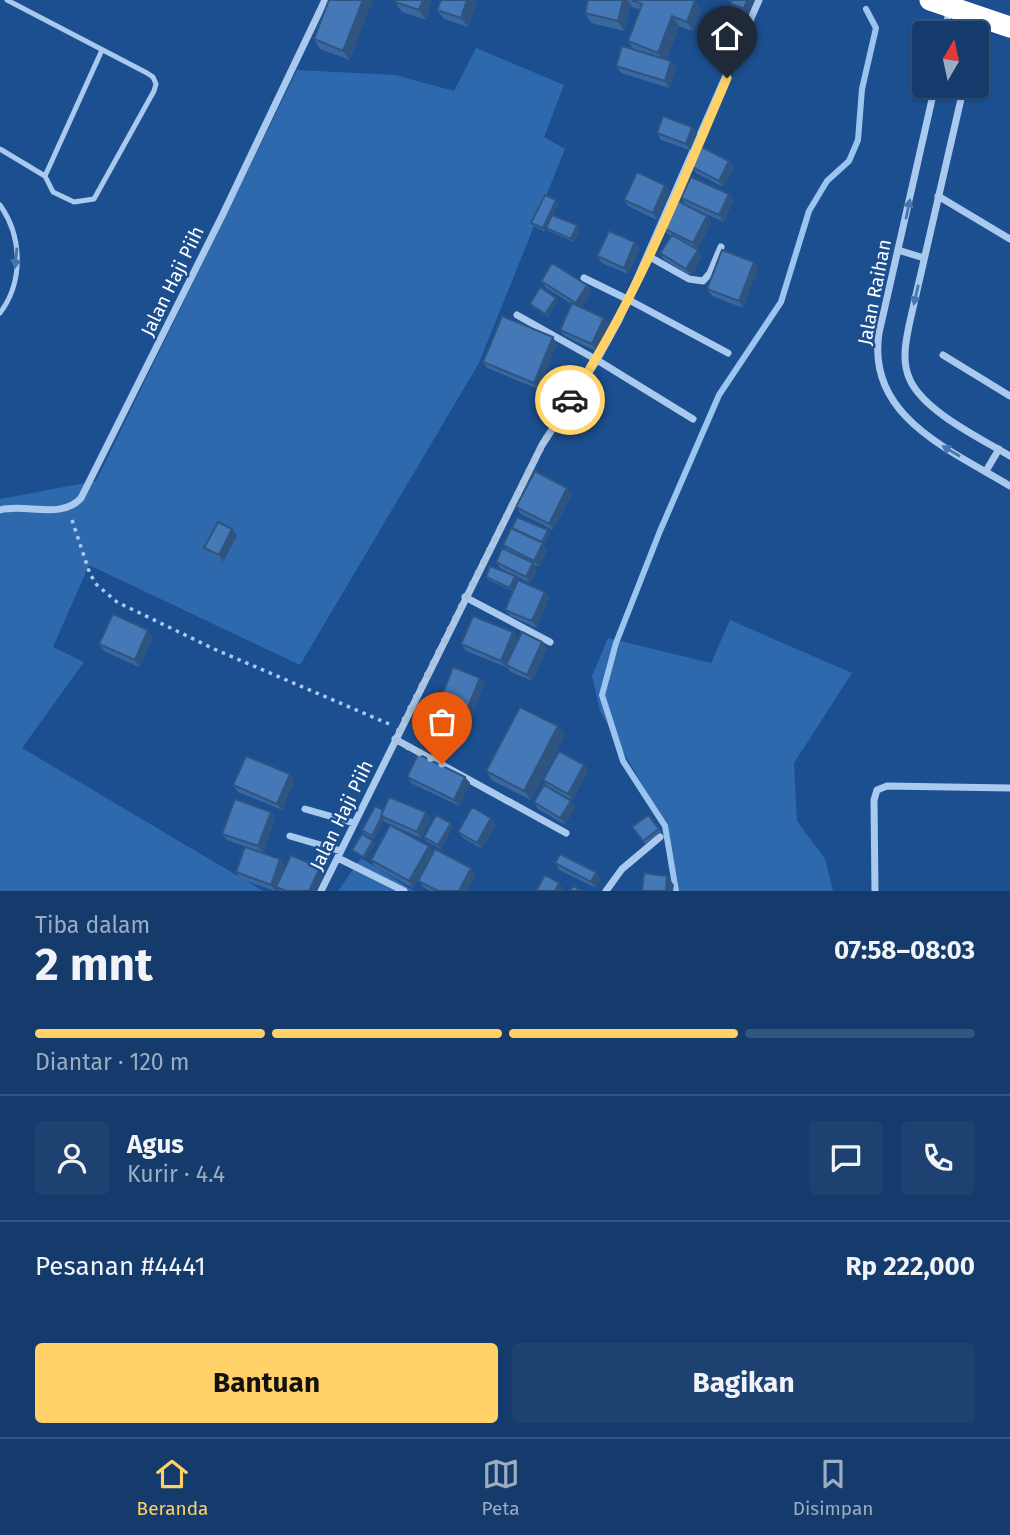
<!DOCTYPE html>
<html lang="id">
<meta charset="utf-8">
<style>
body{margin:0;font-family:"Fira Sans",sans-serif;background:#1d4271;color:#f1f3f6;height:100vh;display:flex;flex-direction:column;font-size:26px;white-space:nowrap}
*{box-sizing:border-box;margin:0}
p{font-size:23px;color:#9dadc1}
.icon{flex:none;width:38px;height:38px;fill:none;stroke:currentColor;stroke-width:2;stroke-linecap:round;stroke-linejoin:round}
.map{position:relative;height:891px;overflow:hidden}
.panel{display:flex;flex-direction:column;background:#143b6b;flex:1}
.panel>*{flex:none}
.needle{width:46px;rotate:9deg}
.controls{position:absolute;left:912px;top:21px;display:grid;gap:14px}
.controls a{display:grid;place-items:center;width:77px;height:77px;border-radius:7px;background:#143b6b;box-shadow:0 2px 5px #0004,0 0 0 2px #33557e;font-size:35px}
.pin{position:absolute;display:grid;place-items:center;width:60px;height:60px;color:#fff;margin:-72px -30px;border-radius:50% 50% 50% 0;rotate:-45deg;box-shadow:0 0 7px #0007}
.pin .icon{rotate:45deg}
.courier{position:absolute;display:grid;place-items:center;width:70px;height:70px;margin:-35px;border:5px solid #ffd166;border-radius:50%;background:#fff;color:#222;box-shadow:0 2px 9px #0007}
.summary em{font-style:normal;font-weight:700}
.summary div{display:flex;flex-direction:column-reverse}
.summary{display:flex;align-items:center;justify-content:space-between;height:119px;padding:0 35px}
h1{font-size:46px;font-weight:700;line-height:52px}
.bar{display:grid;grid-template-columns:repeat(4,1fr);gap:10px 7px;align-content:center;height:84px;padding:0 35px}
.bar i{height:9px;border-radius:5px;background:#33557e}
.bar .on{background:#ffd166}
.bar p{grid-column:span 4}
.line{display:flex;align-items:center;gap:18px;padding:0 35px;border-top:2px solid #33557e}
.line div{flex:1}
.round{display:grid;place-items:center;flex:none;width:74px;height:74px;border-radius:7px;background:#1d4271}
.cta{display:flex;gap:14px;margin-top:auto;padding:14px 35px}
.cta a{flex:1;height:80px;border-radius:7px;background:#ffd166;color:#111;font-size:28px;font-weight:700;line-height:80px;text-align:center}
.cta a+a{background:#1d4271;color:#f1f3f6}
.menu{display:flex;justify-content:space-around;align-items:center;height:98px;border-top:2px solid #33557e;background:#143b6b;font-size:19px;color:#9dadc1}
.menu a{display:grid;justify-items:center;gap:4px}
.menu .on{color:#ffd166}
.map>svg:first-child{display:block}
.green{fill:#2e69ad}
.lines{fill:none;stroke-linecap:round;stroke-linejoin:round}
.stream{stroke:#9cc4f0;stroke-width:6}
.path{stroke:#a9c9ee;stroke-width:3.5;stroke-dasharray:3.5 5;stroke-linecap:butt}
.lane{stroke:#a9c9ee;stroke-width:5}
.street{stroke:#a9c9ee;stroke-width:7}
.highway{stroke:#fff;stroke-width:21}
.wall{fill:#3a679d}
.shaded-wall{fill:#305480}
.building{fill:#4478b7;stroke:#305480;stroke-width:2}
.oneway{fill:#4674ac}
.done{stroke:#afc1d8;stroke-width:7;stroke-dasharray:0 12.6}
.route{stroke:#ffd166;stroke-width:9}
.labels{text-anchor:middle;stroke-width:5;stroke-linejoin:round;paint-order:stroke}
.street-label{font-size:19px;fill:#fff;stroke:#1b4f8f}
</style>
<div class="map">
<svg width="1010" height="891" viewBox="0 0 1010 891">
<rect width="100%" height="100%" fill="#1b4f8f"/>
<!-- green -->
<path class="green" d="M476 48 564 85 544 137 565 149 479 363 300 665 89 565 53 647 84 662 22 748 263 891H0V499L96 481 297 70 395 75 454 91Z
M730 620 852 673 794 763 797 821 825 859 833 891H676L677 880 667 828 600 711 592 676 608 638 711 663Z
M361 858 414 891H338Z"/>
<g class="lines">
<!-- stream -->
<path class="stream" d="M676 891 665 826 623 761 602 695 616 643 660 531 719 395 781 302 809 211 827 181 849 161 858 140 862 89 876 28 866 9"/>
<!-- path -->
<path class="path" d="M72 520 90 574 97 585 117 602 214 649 389 724"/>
<!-- lane -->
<path class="lane" d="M7 0 147 73 153 77 156 84 154 91 94 199 74 202 53 192 45 176 102 50
M0 149 45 176
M0 205C22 236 24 281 0 313"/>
<!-- street -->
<path class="street" d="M945 33 949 10
M976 33 979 18
M935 86 879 333C866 417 951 450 1010 486
M964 86 910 321C906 340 901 361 910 380 925 412 980 438 1010 456
M938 196 1010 239
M898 250 924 258
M648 256 689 279 703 281 710 273 721 247
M584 278 629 300 728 353
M517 315 597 360 693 419
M943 355 1010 396
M986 471 999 449
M0 510C25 503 62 520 81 498L222 216 325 0
M465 597 550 642
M395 739 566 833
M305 809 354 823
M290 836 341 851
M338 858 404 891
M321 891 542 445 597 360 619 320 759 0
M606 891 622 869 660 837
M875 891 874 800 877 790 887 786 1010 788"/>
<!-- highway -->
<path class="highway" d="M930 0 1010 27"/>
</g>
<!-- wall -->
<path class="wall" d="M329 0 350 60 320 49 314 39Z
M432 0 426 20 402 12 395 2Z
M477 0 468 27 444 19 437 10Z
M588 0H695L701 10 693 31 679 26 666 60 671 61 676 68 669 88 621 73 616 66 634 50 628 41 640 10 632 7 631 5 624 31 591 23 585 13Z
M727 0H754L748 16 735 11 730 4 731 2Z
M692 127 697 134 690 150 661 140 657 133Z
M729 161 734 167 723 187 696 173 692 167Z
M665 185 670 191 657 220 628 206 624 200Z
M729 194 733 200 724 222 686 205 681 198Z
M556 200 558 204 553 215 577 225 580 229 574 242 548 231 546 229 545 232 534 226 531 223Z
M707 216 711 223 697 250 702 257 691 276 664 260 660 253 671 236 668 234 663 228Z
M635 242 640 249 628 274 602 263 597 256Z
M754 262 758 268 743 308 712 296 707 289Z
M541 281 587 285 592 291 582 307 604 318 609 324 596 351 565 336 560 330 572 304 546 288Z
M556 298 558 301 548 317 532 307 530 304Z
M557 344 538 389 487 368 483 362Z
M567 488 572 494 553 530 521 514 516 507Z
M232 529 237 536 223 562 209 554 204 548Z
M548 530 550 533 544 545 547 550 539 567 534 565 537 569 530 583 500 568 496 562 506 550 503 545Z
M515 576 517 580 513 591 488 580 486 577Z
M545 592 549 598 537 628 510 616 505 610Z
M513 632 517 639 508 661 542 642 547 648 532 681 511 672 506 666V667L466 651 461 644Z
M153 637 139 667 104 651 99 644Z
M480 678 484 684 467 728 440 718 436 711Z
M558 726 565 735 531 800 493 781 486 771Z
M584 765 588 771 572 800 547 786 543 780Z
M407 777H465L470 783 459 806 411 783Z
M294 781 282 810 238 792 233 785Z
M571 801 575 807 565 825 538 809 534 802Z
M383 810 426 812 430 819 421 838 385 822 384 820 374 839 364 834 362 830Z
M648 815 661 832 645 844 632 827Z
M275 818 263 853 227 840 222 834Z
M491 818 496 825 482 849 463 838 458 832Z
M453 826 441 849 426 841 424 837Z
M429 846 433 852 413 888 375 867 371 860Z
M280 859 284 865 279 880 324 874 316 891H279L277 887 275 891 240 879 236 872Z
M555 863 601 879 596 888 559 870Z
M471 868 476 874 467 891H430L423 887 418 881Z"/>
<!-- shaded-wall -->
<path class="shaded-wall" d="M363 0H373L350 60 343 51Z
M423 0H432L426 20 419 10Z
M467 0H477L468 27 461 18Z
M623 0H627L631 5 624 31 618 21Z
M695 0 701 10 693 31 687 22Z
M747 0H754L748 16 744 9Z
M672 16 679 26 665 62 658 53Z
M671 61 676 68 669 88 665 81Z
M692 127 697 134 690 150 686 144Z
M729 161 734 167 723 187 719 181Z
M665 185 670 191 657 220 653 213Z
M729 194 733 200 724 222 719 215Z
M556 200 558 204 545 232 543 228Z
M707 216 711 223 697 250 693 243Z
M577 225 580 229 574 242 571 239Z
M635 242 640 249 628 274 624 268Z
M698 250 702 257 691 276 686 269Z
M754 262 758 268 743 308 739 301Z
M587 285 592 291 581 309 576 303Z
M556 298 558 301 548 317 545 314Z
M604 318 609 324 596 351 592 344Z
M553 337 557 344 538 389 534 383Z
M567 488 572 494 553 530 549 524Z
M232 529 237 536 223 562 219 555Z
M548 530 550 533 544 545 542 542Z
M543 543 547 550 539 567 534 561Z
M533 563 537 569 530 583 526 577Z
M515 576 517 580 513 591 510 588Z
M545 592 549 598 537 628 532 621Z
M148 630 153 637 139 667 135 660Z
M513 632 517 639 506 667 501 661Z
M542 642 547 648 532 681 527 675Z
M480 678 484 684 467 728 462 722Z
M558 726 565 735 531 800 524 791Z
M584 765 588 771 572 800 568 794Z
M290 774 294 781 282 810 277 804Z
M465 777 470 783 459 806 454 800Z
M571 801 575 807 565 825 560 818Z
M271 812 275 818 263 853 258 846Z
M426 812 430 819 421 838 417 832Z
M382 817 384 820 374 839 372 836Z
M491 818 496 825 482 849 477 843Z
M451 823 453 826 441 849 438 845Z
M373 841 376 844 365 860 363 857Z
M429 846 433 852 413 888 409 881Z
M280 859 284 865 275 891 271 885Z
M320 868 324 874 316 891H309Z
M471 868 476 874 467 891H459Z
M596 872 601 879 596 888 591 882Z
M667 876 674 885 673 891H666Z
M559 883 564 889 563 891H555Z"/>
<!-- building -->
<path class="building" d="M329 0H363L343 51 314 39Z
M396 0H423L419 10 395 2Z
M441 0H467L461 18 437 10Z
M588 0H623L618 21 585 13Z
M632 0H695L687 22 672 16 658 53 628 41 642 4Z
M732 0H747L744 9 730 4Z
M622 46 671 61 665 81 616 66Z
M663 116 692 127 686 144 657 133Z
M702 147 729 161 719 181 692 167Z
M637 172 665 185 653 213 624 200Z
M691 177 729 194 719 215 681 198Z
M545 195 556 200 543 228 531 223Z
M678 201 707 216 693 243 663 228Z
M552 215 577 225 571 239 546 228Z
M609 231 635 242 624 268 597 256Z
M672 235 698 250 686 269 660 253Z
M722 250 754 262 739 301 707 289Z
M552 263 587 285 576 303 541 281Z
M540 287 556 298 545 314 530 304Z
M572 303 604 318 592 344 560 330Z
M502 316 553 337 534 383 483 362Z
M535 471 567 488 549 524 516 507Z
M517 517 548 530 542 542 512 528Z
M218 522 232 529 219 555 204 548Z
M511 528 543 543 534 561 503 545Z
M502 548 533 563 526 577 496 562Z
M490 566 515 576 510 588 486 577Z
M518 580 545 592 532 621 505 610Z
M113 614 148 630 135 660 99 644Z
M473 616 513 632 501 661 461 644Z
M522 632 542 642 527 675 506 665Z
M453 667 480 678 462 722 436 711Z
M520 707 558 726 524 791 486 771Z
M559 751 584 765 568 794 543 780Z
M418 754 465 777 454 800 407 777Z
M246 756 290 774 277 804 233 785Z
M544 785 571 801 560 818 534 802Z
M389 797 426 812 417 832 381 816Z
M235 799 271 812 258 846 222 834Z
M375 806 383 810 381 816H382L372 836 362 830Z
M472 807 491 818 477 843 458 832Z
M436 815 451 823 438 845 424 837Z
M648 815 659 829 643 841 632 827Z
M390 825 429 846 409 881 371 860Z
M362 834 373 841 363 857 352 850Z
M245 847 280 859 271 885 236 872Z
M435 849 471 868 459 891H438L418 881Z
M560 854 596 872 591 882 555 863Z
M291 855 320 868 309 891H286L276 887Z
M644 873 667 876 666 891H642Z
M545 875 559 883 555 891H536Z
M573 886 582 891H570Z"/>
<!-- one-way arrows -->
<defs><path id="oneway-solid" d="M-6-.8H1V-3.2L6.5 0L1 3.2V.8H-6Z" transform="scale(1.75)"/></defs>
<g class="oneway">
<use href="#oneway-solid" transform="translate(908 209) rotate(-78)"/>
<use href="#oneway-solid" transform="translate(16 258) rotate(95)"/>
<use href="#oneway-solid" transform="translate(916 295) rotate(103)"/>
<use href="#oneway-solid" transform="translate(951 451) rotate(-149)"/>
</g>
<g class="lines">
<!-- done -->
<path class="done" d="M442 764 395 740 542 445 570 400"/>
<!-- route -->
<path class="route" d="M570 400C636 300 680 188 727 78"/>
</g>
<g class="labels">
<!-- street labels -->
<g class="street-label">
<text transform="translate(172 281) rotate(-64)" y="7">Jalan Haji Piih</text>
<text transform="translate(874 292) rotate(-79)" y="7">Jalan Raihan</text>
<text transform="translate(341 815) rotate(-64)" y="7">Jalan Haji Piih</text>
</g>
</g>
</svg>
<div class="controls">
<a><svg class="needle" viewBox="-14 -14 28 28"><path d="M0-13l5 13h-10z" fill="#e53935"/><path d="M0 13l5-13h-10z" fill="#9dadc1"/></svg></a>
</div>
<div class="pin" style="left:442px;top:764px;background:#ea580c"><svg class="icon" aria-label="bag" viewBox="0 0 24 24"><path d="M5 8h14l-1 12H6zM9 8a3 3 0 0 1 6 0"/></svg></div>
<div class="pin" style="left:727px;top:78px;background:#1f2937"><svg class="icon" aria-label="home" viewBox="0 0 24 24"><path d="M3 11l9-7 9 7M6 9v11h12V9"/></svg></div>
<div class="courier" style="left:570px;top:400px"><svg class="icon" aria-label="car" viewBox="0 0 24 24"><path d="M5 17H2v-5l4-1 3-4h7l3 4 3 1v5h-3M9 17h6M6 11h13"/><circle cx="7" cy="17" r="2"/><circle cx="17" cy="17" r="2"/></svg></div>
</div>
<section class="panel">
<div class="summary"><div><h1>2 mnt</h1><p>Tiba dalam</p></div><em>07:58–08:03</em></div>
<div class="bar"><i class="on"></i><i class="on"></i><i class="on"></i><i></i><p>Diantar · 120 m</p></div>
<div class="line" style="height:126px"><a class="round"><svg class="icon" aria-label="person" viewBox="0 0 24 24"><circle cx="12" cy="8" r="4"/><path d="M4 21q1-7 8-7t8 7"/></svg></a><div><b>Agus</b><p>Kurir · 4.4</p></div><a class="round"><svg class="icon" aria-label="chat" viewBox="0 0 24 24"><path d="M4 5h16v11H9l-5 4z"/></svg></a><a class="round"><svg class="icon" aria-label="phone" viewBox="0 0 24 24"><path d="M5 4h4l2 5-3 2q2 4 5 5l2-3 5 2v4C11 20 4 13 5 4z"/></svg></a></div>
<div class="line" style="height:91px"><div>Pesanan #4441</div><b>Rp 222,000</b></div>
<div class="cta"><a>Bantuan</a><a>Bagikan</a></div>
</section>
<nav class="menu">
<a class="on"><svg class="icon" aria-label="home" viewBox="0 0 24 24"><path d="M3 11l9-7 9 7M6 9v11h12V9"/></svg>Beranda</a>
<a><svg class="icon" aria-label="map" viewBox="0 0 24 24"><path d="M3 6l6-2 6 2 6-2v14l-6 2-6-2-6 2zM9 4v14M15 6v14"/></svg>Peta</a>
<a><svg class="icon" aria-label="saved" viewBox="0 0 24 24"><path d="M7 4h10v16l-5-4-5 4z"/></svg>Disimpan</a>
</nav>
